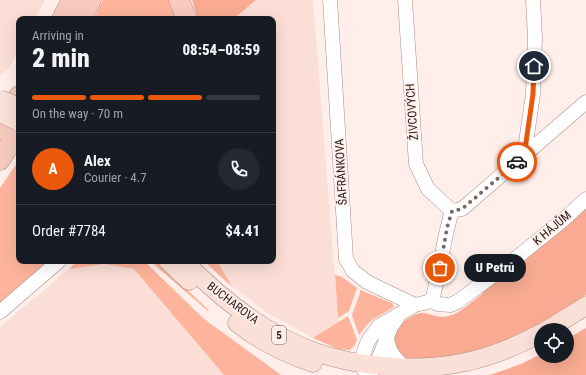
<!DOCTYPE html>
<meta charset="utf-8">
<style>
body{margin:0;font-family:"Roboto Condensed",sans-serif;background:#242831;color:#f1f3f6;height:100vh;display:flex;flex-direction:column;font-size:15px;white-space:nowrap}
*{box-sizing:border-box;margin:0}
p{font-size:13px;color:#9ea1a6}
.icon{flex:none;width:22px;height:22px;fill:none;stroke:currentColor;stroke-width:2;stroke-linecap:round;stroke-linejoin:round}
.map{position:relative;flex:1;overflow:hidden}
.drawer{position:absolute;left:16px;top:16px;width:260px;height:248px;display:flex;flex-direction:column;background:#171b24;border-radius:8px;box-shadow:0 4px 16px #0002}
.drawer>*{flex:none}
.buttons{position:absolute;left:534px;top:323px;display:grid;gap:8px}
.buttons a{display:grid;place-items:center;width:40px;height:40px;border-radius:50%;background:#171b24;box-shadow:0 4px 16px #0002;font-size:20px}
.pin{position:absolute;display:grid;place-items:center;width:34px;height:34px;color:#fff;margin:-17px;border:2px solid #fff;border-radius:50%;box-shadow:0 1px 4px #0007}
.courier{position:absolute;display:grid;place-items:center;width:40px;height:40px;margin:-20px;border:3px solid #ea580c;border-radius:50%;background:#fff;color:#222;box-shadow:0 1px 5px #0007}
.bubble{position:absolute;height:28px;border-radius:14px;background:#171b24;box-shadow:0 4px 16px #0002;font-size:13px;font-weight:800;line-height:28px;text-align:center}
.overview em{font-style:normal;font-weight:800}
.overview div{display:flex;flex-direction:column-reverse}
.overview{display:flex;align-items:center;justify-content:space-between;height:68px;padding:0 16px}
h1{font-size:26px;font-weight:800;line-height:30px}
.bar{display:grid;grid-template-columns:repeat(4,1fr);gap:6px 4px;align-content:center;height:48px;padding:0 16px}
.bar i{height:5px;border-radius:3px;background:#363941}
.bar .current{background:#ea580c}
.bar p{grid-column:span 4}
.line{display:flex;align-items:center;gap:10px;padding:0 16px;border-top:1px solid #363941}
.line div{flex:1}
.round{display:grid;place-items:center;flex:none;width:42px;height:42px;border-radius:21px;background:#242831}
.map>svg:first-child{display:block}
.built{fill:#fbded5}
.green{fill:#feb49c}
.forest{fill:#f8ab92}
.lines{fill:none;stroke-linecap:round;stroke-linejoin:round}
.minor-casing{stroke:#a88f86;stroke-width:15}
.major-casing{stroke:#af8f85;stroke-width:19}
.highway-casing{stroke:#af8f85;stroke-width:21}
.minor{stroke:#fff;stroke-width:14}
.major{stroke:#fae0d7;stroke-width:18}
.highway{stroke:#f6cbbd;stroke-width:20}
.major-bridge-casing{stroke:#af8f85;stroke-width:19;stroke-linecap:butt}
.major-bridge{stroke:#fae0d7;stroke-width:18}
.done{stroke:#756864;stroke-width:4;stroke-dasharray:0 7.2}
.route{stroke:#ea580c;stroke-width:5}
.labels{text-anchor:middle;stroke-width:3.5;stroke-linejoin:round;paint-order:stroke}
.shield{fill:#ffeee9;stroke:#6a5e5a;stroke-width:1}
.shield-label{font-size:11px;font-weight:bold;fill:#2a201d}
.street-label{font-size:12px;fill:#2a201d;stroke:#ffeee9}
</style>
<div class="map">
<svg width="586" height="375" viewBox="0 0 586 375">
<rect width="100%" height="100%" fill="#ffeee9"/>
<!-- built -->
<path class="built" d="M0 0H45L35 19H19V50L9 68 0 76Z
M256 0H313L338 318 340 322 313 338 268 313 228 283 204 261H273V19H237V16Z
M104 264 134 269 224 375H0V327L69 269Z"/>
<!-- green -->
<path class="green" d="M103 0H172L180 19 120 18 94 19Z
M19 160V261H51L0 304V188Z
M77 261H144L204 319 281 375H224L134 269 104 264 69 269Z
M150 261H159L184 287 209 310 208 311Z
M204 261H217L232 287Z
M335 275 342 277 357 288 349 311 338 318Z
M360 290 392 303 394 307 372 320 366 326 359 335 352 315 360 293Z
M348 316 357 340 354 346 350 350 338 349 313 338Z"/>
<!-- forest -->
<path class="forest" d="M192 0H256L237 16V19H198Z
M586 208V295L581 299 530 329 490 347 450 358 404 360 392 346 396 327C403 322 413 314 421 313 430 313 438 319 449 316 460 313 474 300 483 293L482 289 569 224Z
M586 328V375H490L521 364 541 354V356H567V339Z"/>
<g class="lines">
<defs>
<path id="minor" d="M330 0 346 259 353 271 367 282 415 305
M405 0 416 164 428 189 452 211
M524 156 533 94 535 38 533 0
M452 211 462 209 586 102
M432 301C440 271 443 240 452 211
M0 312 59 261
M387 337C389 353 394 357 405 368
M371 373 376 365 391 327 398 317
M367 375 360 363 368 341 379 326 415 305 432 301 438 304 450 305 457 302 510 263 563 220 586 199"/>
<path id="major" d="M168 261 189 281
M184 261C221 299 266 335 318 353 339 360 361 364 383 366 441 372 490 361 541 333
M237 323C260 341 286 354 313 363
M547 330 586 306"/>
<path id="highway" d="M179 0 187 19
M62 19 72 0
M81 19 91 0
M0 129 19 96
M0 160 19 129"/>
</defs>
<!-- minor casing -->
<use href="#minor" class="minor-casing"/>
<!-- major casing -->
<use href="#major" class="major-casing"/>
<!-- highway casing -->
<use href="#highway" class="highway-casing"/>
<!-- minor -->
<use href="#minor" class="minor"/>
<!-- major -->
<use href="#major" class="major"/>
<!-- highway -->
<use href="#highway" class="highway"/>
<defs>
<path id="major-bridge" d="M0 99 19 107
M0 113 19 122"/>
</defs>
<!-- major-bridge casing -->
<use href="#major-bridge" class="major-bridge-casing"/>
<!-- major-bridge -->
<use href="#major-bridge" class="major-bridge"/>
</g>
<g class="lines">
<!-- done -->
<path class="done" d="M440 268 447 228 452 211 462 209 517 162"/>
<!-- route -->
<path class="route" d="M517 162 524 156 533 94 534 66"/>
</g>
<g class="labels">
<!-- shield labels -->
<rect class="shield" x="272" y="326" width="14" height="18" rx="3"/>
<g class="shield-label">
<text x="279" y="339">5</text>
</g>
<!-- street labels -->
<g class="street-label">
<text transform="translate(412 112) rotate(-94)" y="4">ŽIVCOVÝCH</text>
<text transform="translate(341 172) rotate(-93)" y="4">ŠAFRÁNKOVA</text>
<text transform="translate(552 228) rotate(-40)" y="4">K HÁJŮM</text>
<text transform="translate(233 303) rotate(37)" y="4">BUCHAROVA</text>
</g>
</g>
</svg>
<div class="buttons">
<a><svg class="icon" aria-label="locate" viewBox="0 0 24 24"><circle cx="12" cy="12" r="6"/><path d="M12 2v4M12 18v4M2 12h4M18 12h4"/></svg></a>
</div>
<div class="pin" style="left:440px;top:268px;background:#ea580c"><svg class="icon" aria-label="bag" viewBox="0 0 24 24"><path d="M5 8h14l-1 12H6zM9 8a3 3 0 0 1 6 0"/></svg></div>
<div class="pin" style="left:534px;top:66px;background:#1f2937"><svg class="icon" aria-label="home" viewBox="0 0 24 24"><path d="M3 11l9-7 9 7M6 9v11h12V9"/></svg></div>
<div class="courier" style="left:517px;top:162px"><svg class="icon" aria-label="car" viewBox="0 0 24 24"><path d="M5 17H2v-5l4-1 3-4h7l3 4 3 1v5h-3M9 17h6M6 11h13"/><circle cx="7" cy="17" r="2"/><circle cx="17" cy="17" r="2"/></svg></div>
<div class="bubble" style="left:464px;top:254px;width:62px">U Petrů</div>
<section class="drawer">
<div class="overview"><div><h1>2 min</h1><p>Arriving in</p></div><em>08:54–08:59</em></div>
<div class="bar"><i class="current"></i><i class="current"></i><i class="current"></i><i></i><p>On the way · 70 m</p></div>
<div class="line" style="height:72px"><b class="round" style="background:#ea580c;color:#fff">A</b><div><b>Alex</b><p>Courier · 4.7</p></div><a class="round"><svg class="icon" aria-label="phone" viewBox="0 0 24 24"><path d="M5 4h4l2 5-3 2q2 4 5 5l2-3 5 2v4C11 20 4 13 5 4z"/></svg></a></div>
<div class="line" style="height:52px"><div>Order #7784</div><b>$4.41</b></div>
</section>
</div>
